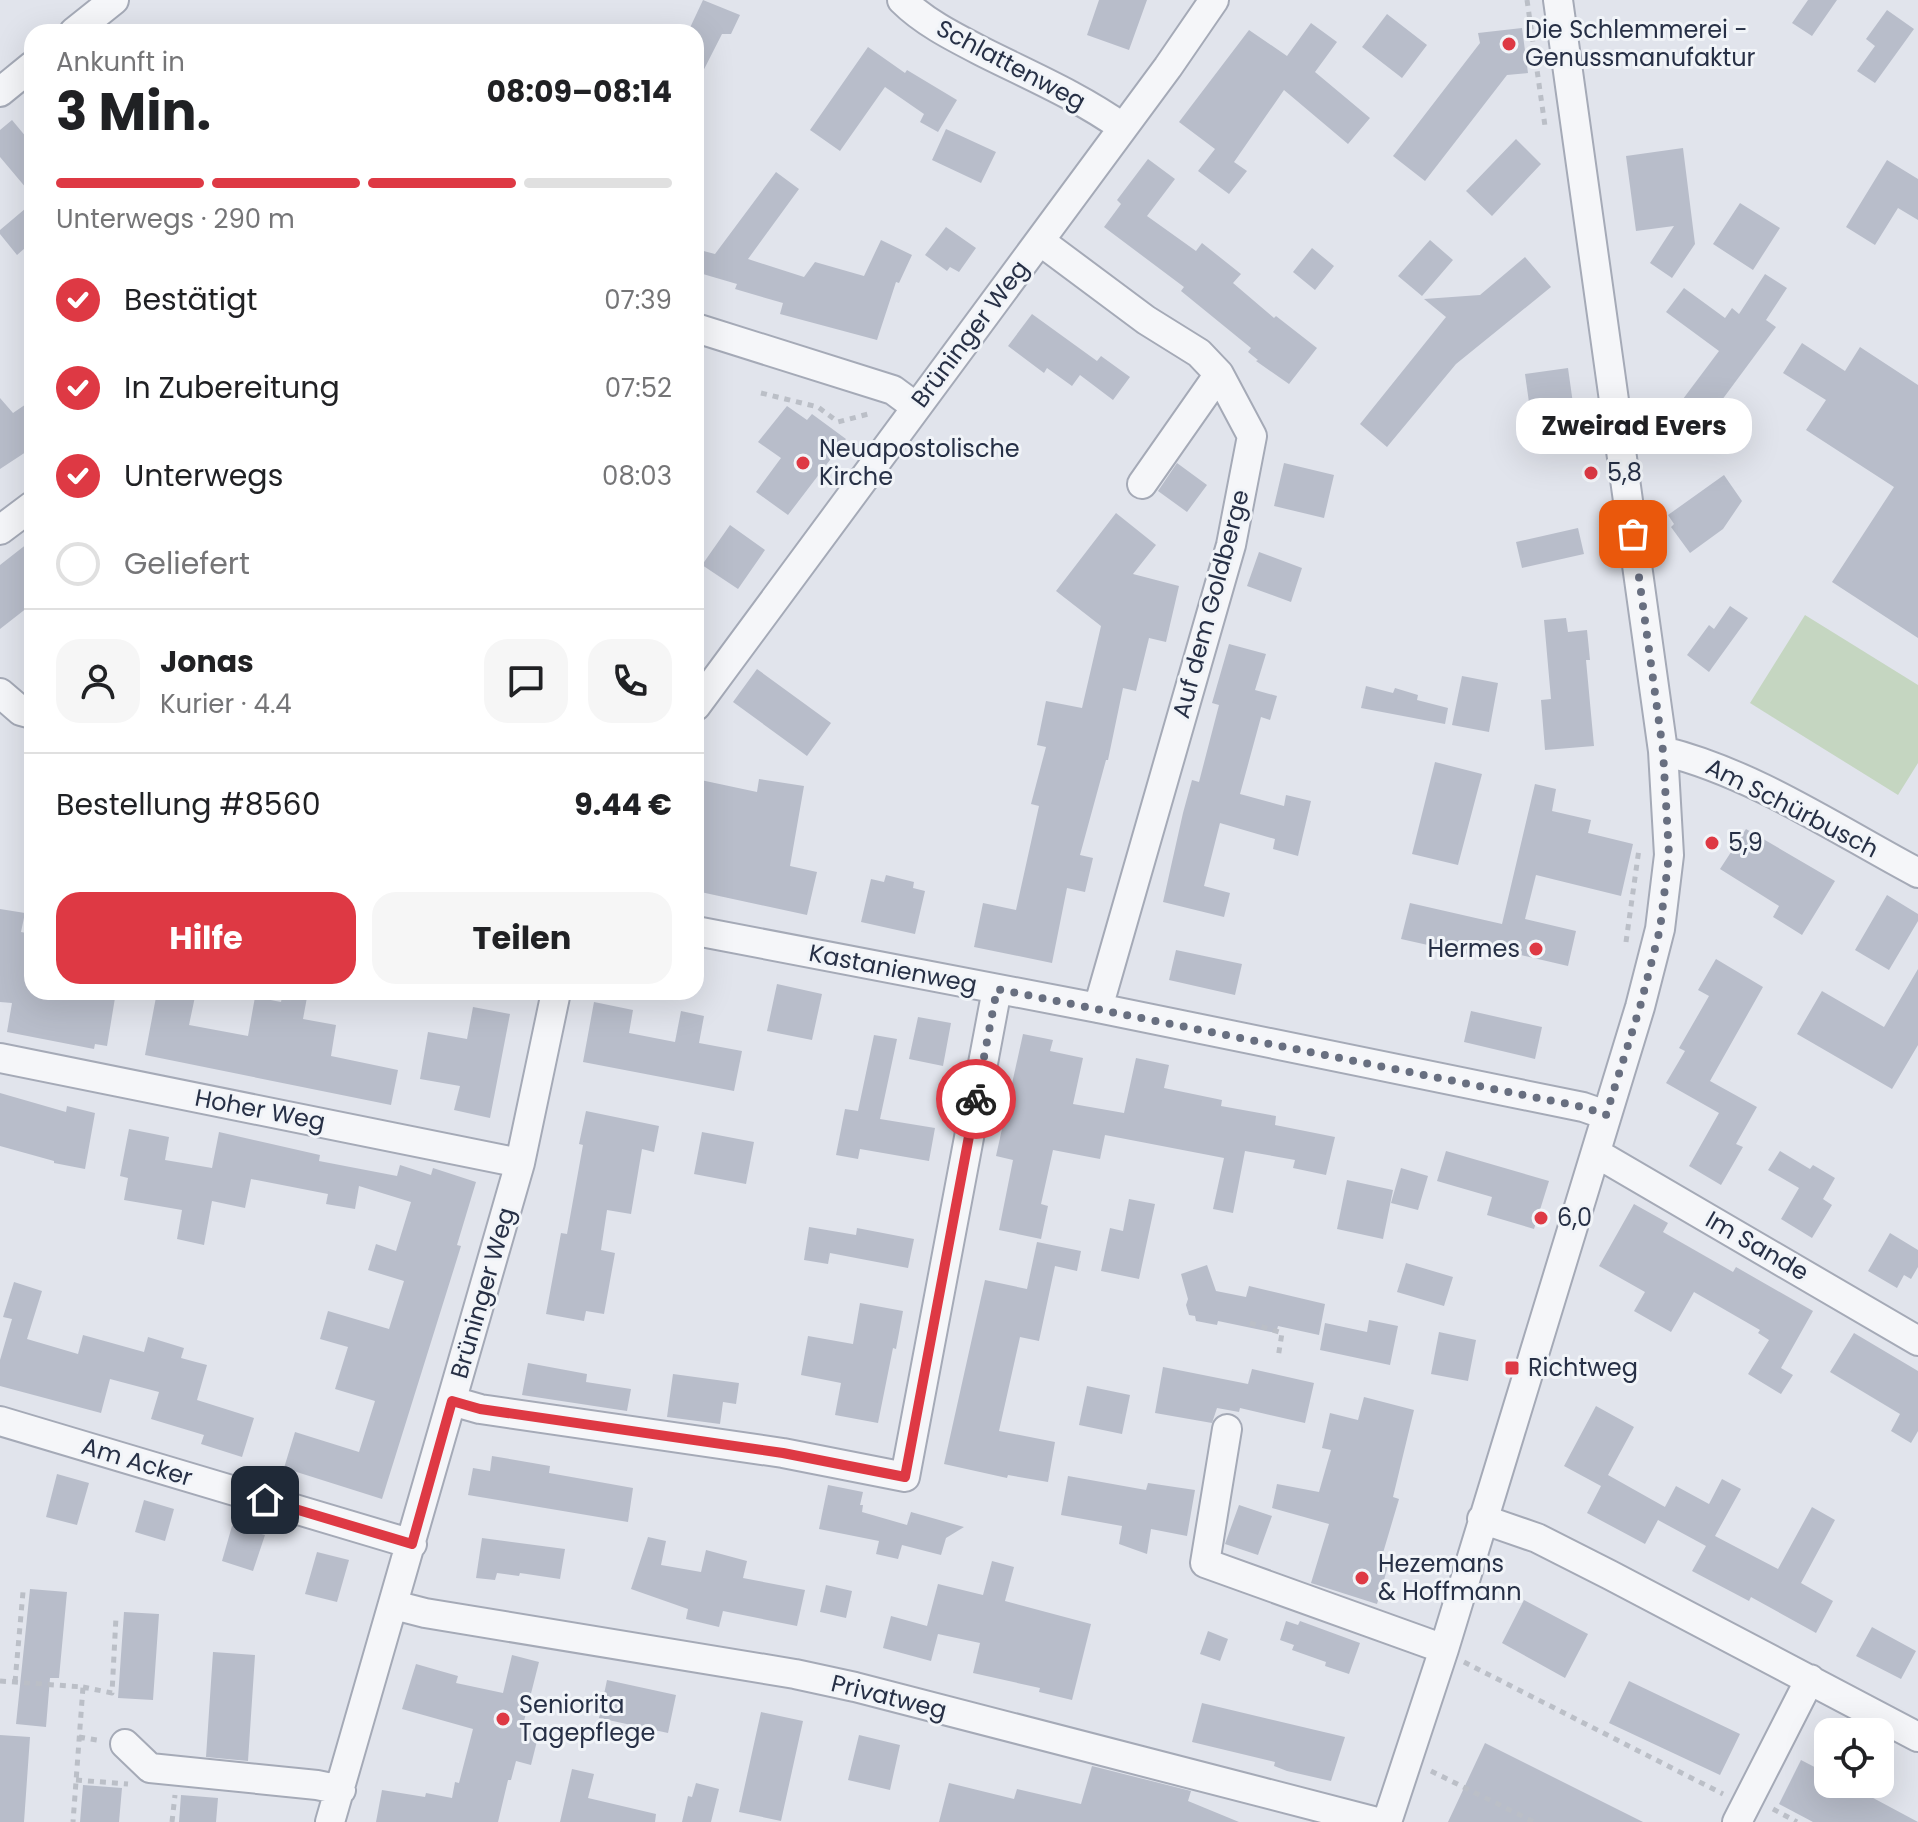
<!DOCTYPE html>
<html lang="de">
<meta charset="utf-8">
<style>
body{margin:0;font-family:Poppins,sans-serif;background:#f6f6f6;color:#202124;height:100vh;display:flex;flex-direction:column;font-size:30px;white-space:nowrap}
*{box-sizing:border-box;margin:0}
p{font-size:26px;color:#757577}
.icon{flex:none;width:44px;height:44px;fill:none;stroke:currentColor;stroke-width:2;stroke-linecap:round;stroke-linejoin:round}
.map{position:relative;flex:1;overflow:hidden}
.details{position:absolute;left:24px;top:24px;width:680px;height:976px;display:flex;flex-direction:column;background:#fff;border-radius:24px;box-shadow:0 8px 32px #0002}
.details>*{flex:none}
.controls{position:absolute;left:1814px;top:1718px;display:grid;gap:16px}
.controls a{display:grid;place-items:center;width:80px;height:80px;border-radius:16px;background:#fff;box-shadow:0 8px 32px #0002;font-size:40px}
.pin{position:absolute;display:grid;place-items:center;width:68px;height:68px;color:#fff;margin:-34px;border-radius:16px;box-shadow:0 4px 12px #0006}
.courier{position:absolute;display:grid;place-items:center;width:80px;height:80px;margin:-40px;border:6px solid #de3944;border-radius:50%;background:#fff;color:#222;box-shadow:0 2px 10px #0007}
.bubble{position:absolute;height:56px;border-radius:24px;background:#fff;box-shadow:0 8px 32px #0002;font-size:26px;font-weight:700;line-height:56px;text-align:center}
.head em{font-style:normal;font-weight:700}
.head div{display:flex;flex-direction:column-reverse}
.head{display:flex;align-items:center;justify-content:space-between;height:136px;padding:0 32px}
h1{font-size:52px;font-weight:700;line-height:60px}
.bar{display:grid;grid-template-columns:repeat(4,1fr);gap:12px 8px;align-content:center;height:96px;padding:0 32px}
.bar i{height:10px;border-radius:6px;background:#e0e0e0}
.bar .current{background:#de3944}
.bar p{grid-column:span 4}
.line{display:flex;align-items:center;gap:20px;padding:0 32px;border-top:2px solid #e0e0e0}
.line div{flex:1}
.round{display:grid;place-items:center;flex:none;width:84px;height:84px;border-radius:24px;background:#f6f6f6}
ol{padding:0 32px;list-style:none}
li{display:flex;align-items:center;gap:24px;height:88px}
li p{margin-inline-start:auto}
li .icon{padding:8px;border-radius:50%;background:#de3944;color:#fff;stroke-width:4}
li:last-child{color:#757577}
li i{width:44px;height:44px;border:4px solid #e0e0e0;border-radius:50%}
.cta{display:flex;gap:16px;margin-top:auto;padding:16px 32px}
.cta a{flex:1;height:92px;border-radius:24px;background:#de3944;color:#fff;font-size:32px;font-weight:700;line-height:92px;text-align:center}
.cta a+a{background:#f6f6f6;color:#202124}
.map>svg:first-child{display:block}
.green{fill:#c5d6c1}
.building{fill:#b8bdca}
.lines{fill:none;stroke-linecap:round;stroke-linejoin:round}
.minor-casing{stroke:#a5aab7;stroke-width:32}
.path{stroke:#bbbfc7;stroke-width:5;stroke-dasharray:6 6;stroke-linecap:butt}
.minor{stroke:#f5f6f9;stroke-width:28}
.done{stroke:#686f80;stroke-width:8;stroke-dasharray:0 14.4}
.route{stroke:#de3944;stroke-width:10}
.poi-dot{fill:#de3944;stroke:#f1f4f8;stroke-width:3}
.labels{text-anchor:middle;stroke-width:6;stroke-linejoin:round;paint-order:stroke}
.poi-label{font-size:24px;fill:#273046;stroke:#f1f4f8;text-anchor:start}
.street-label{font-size:24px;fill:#273046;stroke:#f1f4f8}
</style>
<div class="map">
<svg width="1918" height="1822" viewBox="0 0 1918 1822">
<rect width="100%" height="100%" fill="#e1e4ec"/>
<!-- green -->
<path class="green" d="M1805 615 1918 685V763L1898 795 1750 703Z"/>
<!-- building -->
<path class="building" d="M703 0 740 15 731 34H722L696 85V32H688Z
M1099 0H1147L1129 50 1087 35Z
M1808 0H1837L1812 36 1792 23Z
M1887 10 1914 29 1875 83 1857 71 1875 46 1866 39Z
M1387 14 1427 45 1402 78 1362 47Z
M1311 23 1337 42 1315 72 1370 118 1348 144 1284 90 1234 162 1247 171 1229 194 1198 171 1215 149 1179 122 1249 30 1287 56Z
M1522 28 1528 73 1507 75 1425 181 1393 156 1480 43 1478 33Z
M868 47 905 73 907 70 957 100 938 132 920 122 924 114 885 87 840 151 810 130Z
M12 120 32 144V195L0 157V130Z
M946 129 996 152 981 183 932 160Z
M1516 139 1541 164 1492 216 1466 191Z
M1683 148 1695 244 1672 278 1650 263 1674 226 1636 231 1626 156Z
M1148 159 1175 179 1147 216 1196 251 1202 243 1241 274 1233 283 1274 318 1276 316 1317 348 1289 384 1256 361 1258 360 1248 352 1251 348 1181 291 1184 287 1104 227 1121 204 1117 200Z
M1887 160 1918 179V220L1898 208 1875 245 1846 227Z
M776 172 799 189 748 259 804 277 815 262 864 276 881 240 912 255 899 283 896 282 877 340 780 314 783 303 735 289 737 284 696 272V249L715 254Z
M32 203V242L17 255 0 234V230Z
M1740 203 1780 228 1753 270 1713 244Z
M946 227 976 248 959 272 950 267 947 271 925 255Z
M1430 240 1453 260 1422 296 1398 276Z
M1312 248 1334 266 1315 290 1293 272Z
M1525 257 1551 287 1456 364 1387 447 1360 424 1446 317 1424 299 1480 295Z
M1765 274 1787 288 1766 320 1776 327 1682 454 1656 435 1719 351 1666 312 1684 288 1725 318 1732 308 1739 314Z
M1032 314 1097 361 1101 356 1130 377 1113 400 1080 375 1072 386 1047 368 1044 373 1008 346Z
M1802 343 1845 371 1860 347 1918 385V638L1832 582 1894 487 1806 430 1826 400 1783 373Z
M1568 368 1576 425 1533 431 1525 374Z
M0 398 13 413 32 400V448L0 469Z
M787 406 807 420 812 414 846 439 788 515 756 492 781 458 758 442Z
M1177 463 1207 485 1187 512 1158 491Z
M1284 463 1334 475 1324 518 1274 506Z
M1724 475 1742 501 1723 529 1690 553 1671 527 1674 524 1668 515Z
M1116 513 1156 545 1133 574 1179 586 1166 642 1149 638 1136 691 1123 688 1108 760H1106L1080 855 1093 858 1085 892 1067 888 1052 963 974 947 983 903 1016 910 1039 806 1031 804 1046 747 1037 745 1046 701 1082 708 1101 626 1056 591Z
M730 525 765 550 738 589 702 565Z
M1578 528 1584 554 1522 568 1516 542Z
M32 540V604L0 629V565Z
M1259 552 1302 568 1291 602 1247 586Z
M1730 606 1748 618 1709 672 1687 655 1709 625 1714 629Z
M1566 618 1568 632 1587 630 1590 660H1586L1594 746 1545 750 1541 700 1551 699 1544 620Z
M1229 644 1266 654 1255 690 1277 696 1270 720 1261 717 1240 794 1284 806 1286 795 1311 801 1298 856 1273 849 1275 839 1220 823 1204 886 1230 893 1224 917 1163 902 1183 813 1192 780 1199 782 1219 705 1212 703Z
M757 669 831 723 807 756 733 702Z
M1462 676 1498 683 1489 732 1452 725Z
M1366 686 1393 693 1395 688 1418 695 1417 700 1448 708 1445 724 1361 708Z
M1435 762 1482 774 1458 865 1412 854Z
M696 779 757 792 759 779 804 786 790 866 817 872 807 915 696 891Z
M1535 784 1556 789 1552 811 1591 820 1588 833 1633 844 1621 896 1536 875 1525 919 1576 931 1568 966 1470 943 1468 954 1401 939 1410 903 1502 924Z
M1746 829 1835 881 1802 935 1773 917 1779 906 1720 869Z
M886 875 914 882 913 888 925 891 915 934 861 922 871 879 884 882Z
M1887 895 1918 914V921L1889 970 1855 950Z
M0 909 25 913 21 932 32 934 28 974 32 975V992H116L107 1046 95 1044 94 1049 7 1032 12 1003 0 1002Z
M1176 950 1242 964 1235 995 1169 980Z
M1716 959 1763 987 1710 1081 1757 1107 1736 1144 1743 1147 1721 1185 1689 1166 1719 1113 1666 1083 1685 1051 1679 1048 1709 996 1698 990Z
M1918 969V1045L1892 1089 1797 1034 1822 991 1884 1027Z
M777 984 822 994 812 1040 767 1031Z
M157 992H196L189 1025 248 1036 255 997 281 1002 283 992H308L303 1019 336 1025 331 1056 398 1070 391 1105 145 1055Z
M594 1002 633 1010 629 1033 675 1042 681 1011 704 1016 699 1043 742 1051 734 1091 583 1062Z
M473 1007 510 1014 490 1118 454 1110 460 1086 420 1079 428 1032 467 1039Z
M1471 1011 1542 1027 1535 1059 1464 1042Z
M918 1017 951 1023 943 1066 909 1059Z
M1023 1034 1053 1040 1050 1051 1083 1058 1073 1104 1124 1113 1136 1058 1169 1065 1164 1088 1222 1100 1221 1106 1276 1116 1275 1125 1335 1137 1326 1175 1293 1168 1295 1160 1245 1151 1233 1213 1213 1209 1224 1158 1105 1135 1100 1159 1053 1150 1041 1204 1048 1206 1041 1239 999 1230 1013 1160 996 1156Z
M874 1035 897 1039 880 1119 935 1128 929 1161 860 1149 858 1159 836 1155 845 1109 858 1111Z
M0 1093 66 1112 67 1106 95 1113 85 1169 54 1163V1161L0 1146Z
M586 1111 659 1126 654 1152 642 1149 631 1214 607 1210 601 1250 615 1253 604 1314 586 1311 584 1321 546 1314 561 1233 567 1234 583 1145 579 1144Z
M129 1129 169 1137 165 1160 212 1168 219 1132 320 1155 319 1161 397 1176 400 1165 431 1175 433 1168 476 1182 457 1245 461 1246 382 1499 284 1468 295 1432 359 1452 375 1401 335 1389 348 1347 320 1339 328 1311 389 1329 404 1281 368 1270 376 1244 396 1251 411 1202 359 1186 355 1209 326 1204 328 1194 251 1179 245 1208 212 1201 204 1245 177 1239 182 1210 124 1200 128 1178 120 1176Z
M702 1132 754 1142 746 1184 694 1174Z
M1446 1151 1549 1181 1534 1229 1487 1215 1492 1197 1437 1181Z
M1780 1151 1810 1169 1813 1165 1835 1178 1823 1199 1832 1205 1812 1238 1781 1219 1799 1188 1768 1170Z
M1401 1168 1428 1176 1418 1210 1391 1203Z
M1347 1180 1393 1190 1383 1239 1337 1229Z
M1129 1199 1155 1204 1139 1279 1101 1271 1110 1228 1123 1231Z
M1634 1204 1668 1223 1663 1232 1733 1272 1736 1267 1813 1311 1781 1368 1793 1375 1781 1394 1748 1374 1769 1340 1758 1333 1760 1330 1694 1292 1671 1332 1634 1311 1645 1292 1599 1266Z
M809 1227 856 1235 857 1228 914 1239 908 1268 830 1253 828 1264 804 1260Z
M1890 1233 1918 1250V1267L1911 1279 1904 1275 1897 1288 1868 1271Z
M1037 1242 1081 1251 1077 1271 1055 1266 1039 1341 1020 1337 999 1431 1055 1442 1048 1482 1008 1475 1007 1478 944 1464 985 1280 1027 1289Z
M1406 1263 1453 1277 1444 1306 1397 1292Z
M1207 1265 1216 1291 1246 1297 1249 1286 1325 1304 1319 1335 1278 1326 1276 1333 1218 1321 1217 1325 1196 1321 1195 1316 1189 1315 1186 1305 1188 1299 1181 1274Z
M14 1282 42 1291 27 1339 78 1354 83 1335 144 1352 148 1337 184 1348 181 1358 207 1365 197 1400 254 1418 242 1457 201 1444 204 1435 151 1419 159 1392 110 1379 101 1413 0 1386V1360L12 1319 3 1317Z
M860 1303 903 1311 896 1349 893 1348 878 1423 835 1415 841 1383 801 1375 808 1336 853 1344Z
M1369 1320 1398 1326 1390 1365 1320 1350 1325 1323 1367 1332Z
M1439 1332 1476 1340 1468 1381 1431 1374Z
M1854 1333 1918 1371V1431L1911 1443 1891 1431 1900 1414 1830 1372Z
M528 1363 587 1374 586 1382 631 1389 627 1411 522 1395Z
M1163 1367 1248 1384 1252 1369 1314 1383 1305 1423 1240 1408 1239 1412 1217 1408 1212 1423 1155 1413Z
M673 1374 739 1383 736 1404 723 1402 720 1424 667 1417Z
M1087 1386 1130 1395 1122 1434 1079 1425Z
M1364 1397 1414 1410 1393 1497 1399 1499 1380 1563 1388 1566 1377 1604 1311 1583 1329 1524 1272 1508 1277 1484 1319 1492 1331 1450 1322 1448 1330 1413 1358 1420Z
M1596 1406 1634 1427 1608 1475 1665 1507 1645 1544 1587 1513 1601 1486 1564 1466Z
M492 1456 550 1466 549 1473 633 1488 628 1522 468 1495 473 1468 490 1471Z
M57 1474 89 1483 77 1525 46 1517Z
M1068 1476 1146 1490 1148 1483 1195 1490 1187 1536 1151 1529 1147 1554 1119 1544 1122 1526 1061 1515Z
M1722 1479 1741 1489 1715 1536 1778 1569 1812 1507 1835 1520 1801 1583 1833 1601 1816 1633 1751 1597 1749 1601 1692 1571 1706 1546 1658 1520 1676 1486 1709 1504Z
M828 1485 863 1492 860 1505H863L862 1512 907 1525 911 1512 964 1527 946 1538 941 1555 902 1545 898 1559 876 1554 879 1541 819 1529Z
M144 1500 174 1509 165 1541 135 1532Z
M1239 1505 1272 1516 1258 1555 1225 1544Z
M232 1526 265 1535 253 1571 222 1561Z
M648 1537 666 1541 661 1565 701 1572 706 1550 747 1561 743 1578 805 1590 797 1626 723 1611 719 1627 686 1619 688 1609 631 1589Z
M482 1538 565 1549 560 1579 520 1573 519 1576 497 1573 495 1580 476 1578Z
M317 1552 349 1560 337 1602 305 1594Z
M992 1561 1014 1567 1005 1601 1091 1624 1072 1700 1039 1692 1040 1688 973 1673 980 1643 938 1634 931 1661 883 1648 891 1616 927 1626 938 1584 983 1595Z
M826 1585 852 1591 846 1618 820 1612Z
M30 1589 67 1592 59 1678H50L46 1727 16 1724Z
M1524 1600 1588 1634 1565 1678 1502 1643Z
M124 1612 159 1614 153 1700 118 1698Z
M1286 1621 1298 1625 1300 1621 1360 1643 1349 1674 1325 1666 1326 1662 1292 1650 1294 1645 1280 1640Z
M1872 1627 1916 1651 1901 1679 1856 1656Z
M1208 1631 1228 1639 1220 1661 1200 1654Z
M213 1652 255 1655 248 1761 206 1757Z
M512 1655 539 1662 522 1729 539 1733 531 1765 516 1761 511 1780H508L498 1822H376L382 1790 425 1797 426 1793 452 1798 455 1782 459 1783 473 1729 402 1709 416 1664 458 1676 456 1683 503 1693Z
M607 1680 676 1695 668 1733 599 1718Z
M1629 1681 1740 1734 1720 1775 1609 1723Z
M1202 1703 1345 1737 1331 1781 1287 1771 1274 1766 1275 1762 1192 1742Z
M761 1712 803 1721 781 1821 739 1812Z
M0 1735 30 1737 24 1822H0Z
M859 1735 900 1745 890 1790 848 1780Z
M1485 1743 1643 1822H1448Z
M1801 1760 1828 1774V1784H1847L1918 1822H1813L1779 1804Z
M1092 1766 1191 1791 1188 1801 1239 1822H939L949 1783 1014 1799 1017 1789 1081 1804Z
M572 1769 594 1774 588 1798 656 1814 655 1822H560Z
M696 1783 719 1789 711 1822H682L688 1796 692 1797Z
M83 1785 122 1788 119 1822H80Z
M181 1795 218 1798 216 1822H179Z"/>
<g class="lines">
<defs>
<path id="minor" d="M902 0C925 23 956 38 985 53 1031 76 1080 97 1122 127
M74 32 114 0
M0 92 32 66
M1040 241 1146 320 1199 353 1219 374 1252 436 1231 545 1098 1008
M696 328 893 390 916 407
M1142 484 1219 374
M0 530 32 506
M0 693 21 711 32 714
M696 706 1168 67 1214 0
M1663 751C1753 773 1837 830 1918 873
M696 931 1098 1008 1583 1107 1606 1115
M0 1058 520 1163
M1596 1153 1918 1341
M452 1401 480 1409 783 1453 905 1477 997 989
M0 1421 412 1544
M1227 1429 1205 1563 1444 1649
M1482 1519 1537 1538 1610 1575 1918 1737
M394 1605 425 1613 795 1674 855 1687 1377 1822
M125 1744 150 1768 317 1785 341 1790
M330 1822 520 1163 556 992
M1387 1822 1444 1649 1640 1007 1660 929 1669 855 1663 751 1558 0
M1737 1822 1810 1679"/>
</defs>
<!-- minor casing -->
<use href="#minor" class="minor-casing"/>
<!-- path -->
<path class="path" d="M1527 0 1545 126
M761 393 818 407 838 422 872 413
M1626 942 1639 849
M1250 1323 1282 1333 1278 1358
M1464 1662 1723 1794
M0 1681 83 1687 73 1822
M15 1682 23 1592
M83 1687 112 1693 116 1617
M79 1737 102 1741
M1431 1771 1534 1822
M76 1780 128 1784
M1773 1809 1797 1822
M172 1822 175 1795"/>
<!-- minor -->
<use href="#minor" class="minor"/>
</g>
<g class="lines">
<!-- done -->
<path class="done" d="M976 1099 997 989 1583 1107 1606 1115 1640 1007 1660 929 1669 855 1663 751 1633 534"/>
<!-- route -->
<path class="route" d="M265 1500 412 1544 452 1401 480 1409 783 1453 905 1477 976 1099"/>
</g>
<!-- markers -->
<g class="poi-dot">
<circle cx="1509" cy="44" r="8"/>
<circle cx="803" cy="463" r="8"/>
<circle cx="1591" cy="473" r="8"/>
<circle cx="1712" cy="843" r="8"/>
<circle cx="1536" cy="949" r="8"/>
<circle cx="1541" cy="1218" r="8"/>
<rect x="1504" y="1360" width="16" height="16" rx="4"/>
<circle cx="1362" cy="1578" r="8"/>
<circle cx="503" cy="1719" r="8"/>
</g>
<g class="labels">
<!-- poi labels -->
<g class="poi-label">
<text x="1525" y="38">Die Schlemmerei -<tspan x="1525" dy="28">Genussmanufaktur</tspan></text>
<text x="819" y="457">Neuapostolische<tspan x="819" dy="28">Kirche</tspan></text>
<text x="1607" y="481">5,8</text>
<text x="1728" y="851">5,9</text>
<text x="1520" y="957" text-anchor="end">Hermes</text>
<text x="1557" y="1226">6,0</text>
<text x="1528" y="1376">Richtweg</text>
<text x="1378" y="1572">Hezemans<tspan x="1378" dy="28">&amp; Hoffmann</tspan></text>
<text x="519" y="1713">Seniorita<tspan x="519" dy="28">Tagepflege</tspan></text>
</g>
<!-- street labels -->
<g class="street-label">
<text transform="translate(1011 65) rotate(28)" y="8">Schlattenweg</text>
<text transform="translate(970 334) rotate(-53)" y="8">Brüninger Weg</text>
<text transform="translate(1211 604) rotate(-75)" y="8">Auf dem Goldberge</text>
<text transform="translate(1792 808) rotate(27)" y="8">Am Schürbusch</text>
<text transform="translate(893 969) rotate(11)" y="8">Kastanienweg</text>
<text transform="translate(260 1110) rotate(11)" y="8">Hoher Weg</text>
<text transform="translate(1757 1246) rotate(30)" y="8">Im Sande</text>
<text transform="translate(483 1293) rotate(-74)" y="8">Brüninger Weg</text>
<text transform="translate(137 1462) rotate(17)" y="8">Am Acker</text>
<text transform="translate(889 1697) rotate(14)" y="8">Privatweg</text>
</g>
</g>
</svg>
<div class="controls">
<a><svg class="icon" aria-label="locate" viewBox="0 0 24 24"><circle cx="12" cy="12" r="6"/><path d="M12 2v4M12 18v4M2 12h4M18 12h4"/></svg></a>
</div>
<div class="pin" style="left:1633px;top:534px;background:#ea580c"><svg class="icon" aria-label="bag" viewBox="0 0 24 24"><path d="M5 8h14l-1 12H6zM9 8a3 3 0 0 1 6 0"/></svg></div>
<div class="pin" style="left:265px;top:1500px;background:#1f2937"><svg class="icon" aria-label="home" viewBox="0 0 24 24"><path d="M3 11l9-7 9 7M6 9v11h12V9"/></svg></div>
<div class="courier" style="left:976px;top:1099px"><svg class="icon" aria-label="bike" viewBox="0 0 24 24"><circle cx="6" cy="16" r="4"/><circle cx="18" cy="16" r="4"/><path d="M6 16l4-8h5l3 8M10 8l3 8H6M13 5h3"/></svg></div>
<div class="bubble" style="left:1516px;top:398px;width:236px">Zweirad Evers</div>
<section class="details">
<div class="head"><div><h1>3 Min.</h1><p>Ankunft in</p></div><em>08:09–08:14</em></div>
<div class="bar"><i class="current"></i><i class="current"></i><i class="current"></i><i></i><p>Unterwegs · 290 m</p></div>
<ol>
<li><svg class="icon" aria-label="check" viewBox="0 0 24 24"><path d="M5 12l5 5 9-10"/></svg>Bestätigt<p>07:39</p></li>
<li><svg class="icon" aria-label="check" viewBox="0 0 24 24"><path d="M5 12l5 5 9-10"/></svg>In Zubereitung<p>07:52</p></li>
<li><svg class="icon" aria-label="check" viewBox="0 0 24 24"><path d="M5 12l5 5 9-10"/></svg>Unterwegs<p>08:03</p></li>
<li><i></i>Geliefert</li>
</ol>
<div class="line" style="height:144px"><a class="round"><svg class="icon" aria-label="person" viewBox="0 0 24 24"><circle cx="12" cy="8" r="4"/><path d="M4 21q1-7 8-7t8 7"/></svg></a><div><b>Jonas</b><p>Kurier · 4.4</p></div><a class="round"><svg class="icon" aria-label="chat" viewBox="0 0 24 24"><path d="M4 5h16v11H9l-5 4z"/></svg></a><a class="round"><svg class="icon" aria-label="phone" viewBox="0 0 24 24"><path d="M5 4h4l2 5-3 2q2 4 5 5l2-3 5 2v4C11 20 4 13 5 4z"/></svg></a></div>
<div class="line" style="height:104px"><div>Bestellung #8560</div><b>9.44 €</b></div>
<div class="cta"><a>Hilfe</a><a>Teilen</a></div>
</section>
</div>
